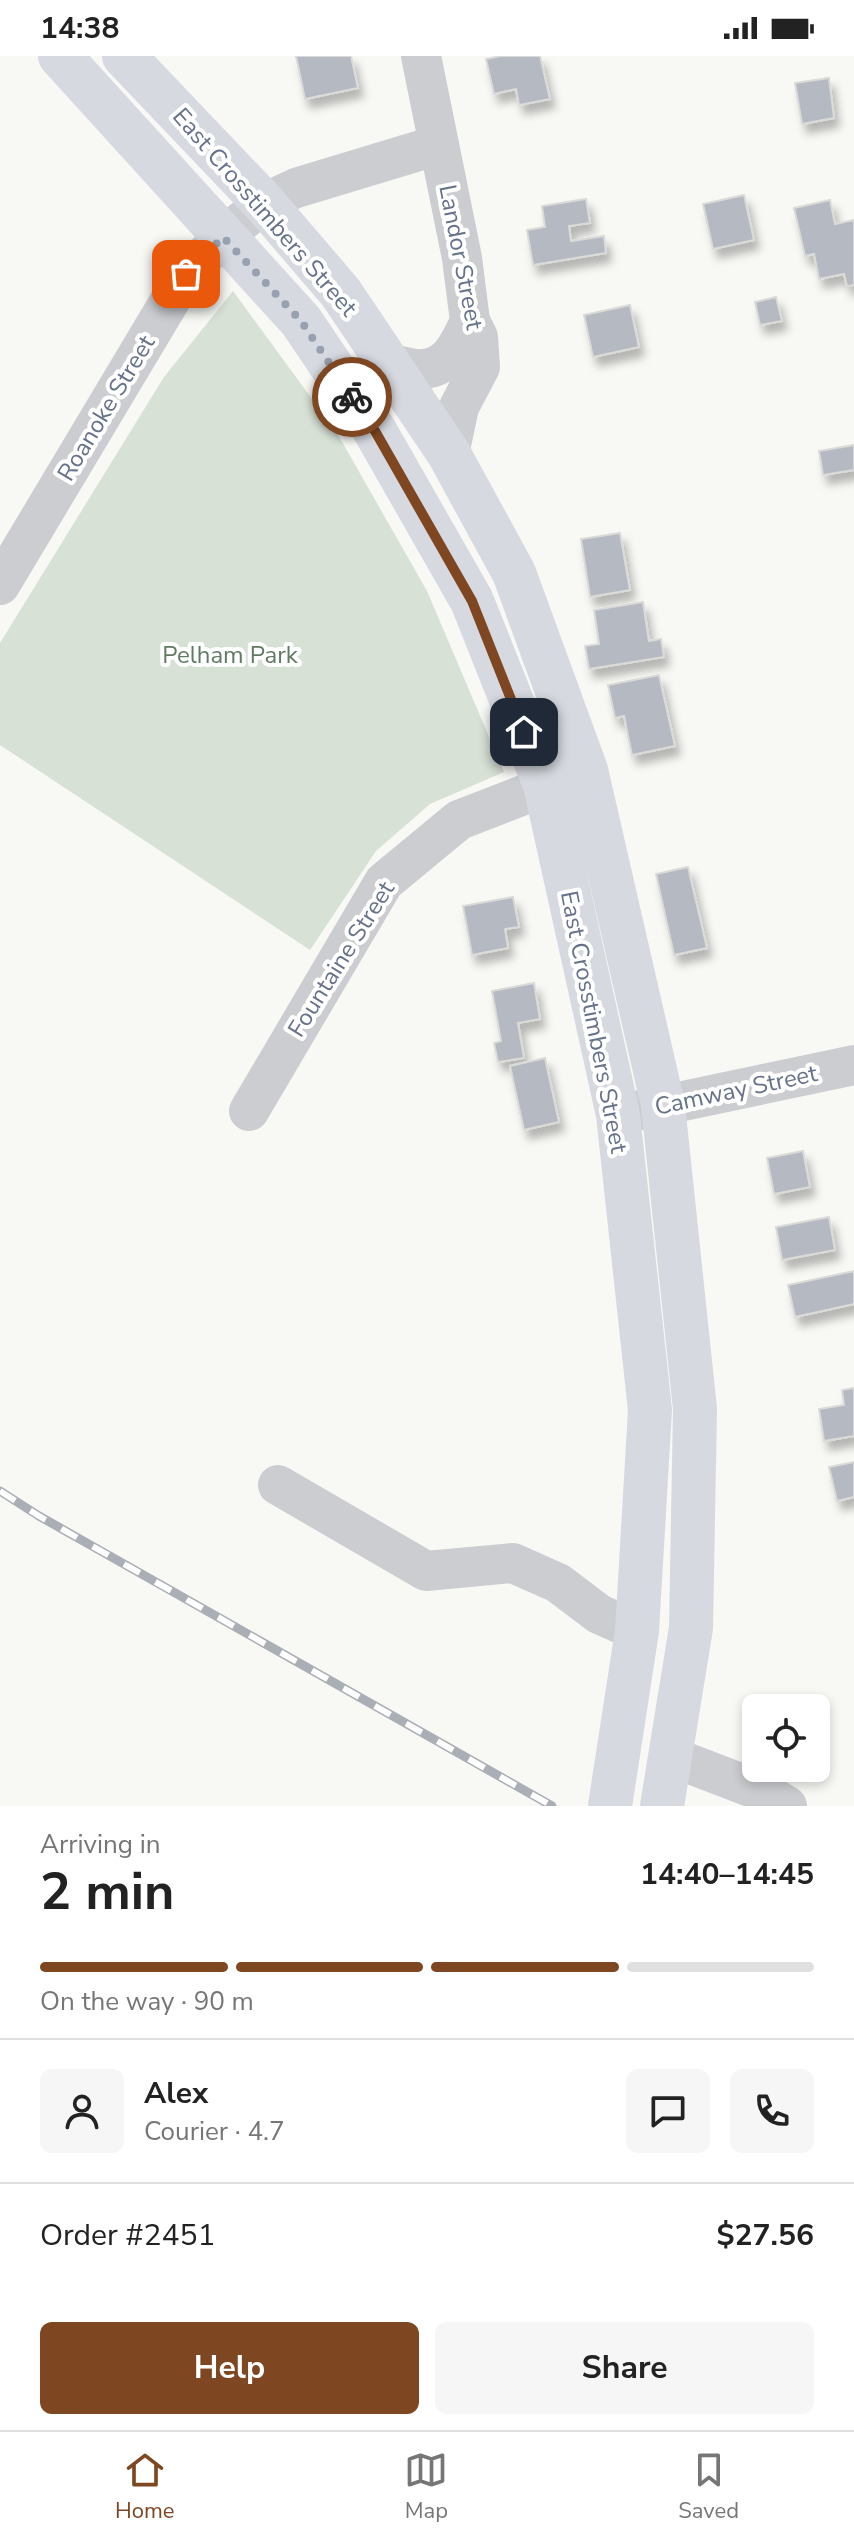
<!DOCTYPE html>
<meta charset="utf-8">
<style>
body{margin:0;font-family:"Nunito Sans",sans-serif;background:#f6f6f6;color:#222;height:100vh;display:flex;flex-direction:column;font-size:30px;white-space:nowrap}
*{box-sizing:border-box;margin:0}
p{font-size:26px;color:#767676}
.icon{flex:none;width:44px;height:44px;fill:none;stroke:currentColor;stroke-width:2;stroke-linecap:round;stroke-linejoin:round}
.map{position:relative;height:1750px;overflow:hidden}
.details{display:flex;flex-direction:column;background:#fff;flex:1}
.details>*{flex:none}
.buttons{position:absolute;left:742px;top:1638px;display:grid;gap:16px}
.buttons a{display:grid;place-items:center;width:88px;height:88px;border-radius:12px;background:#fff;box-shadow:0 4px 12px #0003;font-size:40px}
.pin{position:absolute;display:grid;place-items:center;width:68px;height:68px;color:#fff;margin:-34px;border-radius:16px;box-shadow:0 4px 12px #0006}
.courier{position:absolute;display:grid;place-items:center;width:80px;height:80px;margin:-40px;border:6px solid #7e4721;border-radius:50%;background:#fff;color:#222;box-shadow:0 2px 10px #0007}
.headline em{font-style:normal;font-weight:700}
.headline div{display:flex;flex-direction:column-reverse}
.headline{display:flex;align-items:center;justify-content:space-between;height:136px;padding:0 40px}
h1{font-size:52px;font-weight:700;line-height:60px}
.bar{display:grid;grid-template-columns:repeat(4,1fr);gap:12px 8px;align-content:center;height:96px;padding:0 40px}
.bar i{height:10px;border-radius:6px;background:#e0e0e0}
.bar .current{background:#7e4721}
.bar p{grid-column:span 4}
.line{display:flex;align-items:center;gap:20px;padding:0 40px;border-top:2px solid #e0e0e0}
.line div{flex:1}
.round{display:grid;place-items:center;flex:none;width:84px;height:84px;border-radius:12px;background:#f6f6f6}
.primary-button{display:flex;gap:16px;margin-top:auto;padding:16px 40px}
.primary-button a{flex:1;height:92px;border-radius:12px;background:#7e4721;color:#fff;font-size:32px;font-weight:700;line-height:92px;text-align:center}
.primary-button a+a{background:#f6f6f6;color:#222}
.status{display:flex;justify-content:space-between;align-items:center;height:56px;padding:0 40px;background:#fff;direction:ltr}
.status svg{height:22px;fill:currentColor}
.tabs{display:flex;justify-content:space-around;align-items:center;height:112px;border-top:2px solid #e0e0e0;background:#fff;font-size:22px;color:#767676}
.tabs a{display:grid;justify-items:center;gap:4px}
.tabs .current{color:#7e4721}
.map>svg:first-child{display:block}
.green{fill:#d8e1d6}
.building{fill:#b5bac2;stroke:#dadad8;stroke-width:2;filter:url(#shadow)}
.lines{fill:none;stroke-linecap:round;stroke-linejoin:round}
.minor{stroke:#cbcdd1;stroke-width:40}
.major{stroke:#d6dae0;stroke-width:44}
.rail-casing{stroke:#aaaeb5;stroke-width:9}
.rail{stroke:#fff;stroke-width:6;stroke-dasharray:18;stroke-linecap:butt}
.done{stroke:#98a1af;stroke-width:8;stroke-dasharray:0 14.4}
.route{stroke:#7e4721;stroke-width:10}
.labels{text-anchor:middle;stroke-width:8;stroke-linejoin:round;paint-order:stroke}
.street-label{font-size:24px;fill:#657289;stroke:#fff}
.park-label{font-size:24px;fill:#617a61;stroke:#fff}
</style>
<div class="status"><b>14:38</b><svg viewBox="0 0 49 12"><path d="M0 12V9h3v3zM5 12V6h3v6zM10 12V3h3v9zM15 12V0h3v12zM26 1h20v11H26zM47 4h2v5h-2z"/></svg></div>
<div class="map">
<svg width="854" height="1750" viewBox="0 0 854 1750">
<defs>
<filter id="shadow"><feDropShadow dx="5" dy="9" stdDeviation="4" flood-color="#0004"/></filter>
</defs>
<rect width="100%" height="100%" fill="#f8f8f5"/>
<!-- green -->
<path class="green" d="M233 235 337 377 427 535 504 716 430 748 376 795 310 894 0 689V587L164 321Z"/>
<!-- building -->
<path class="building" d="M296 0H351L358 32 305 43Z
M501 0H540L550 43 519 49 516 33 494 38 486 3Z
M829 22 834 62 802 68 795 27Z
M744 139 754 184 713 193 703 148Z
M586 143 590 167 569 170 571 185 604 180 606 197 533 209 527 174 545 171 542 150Z
M830 144 835 168 854 164V229L847 230 844 218 819 223 814 198 805 200 794 152Z
M776 241 782 265 760 269 755 246Z
M630 249 639 291 593 301 584 259Z
M854 389V414L823 419 819 395Z
M620 477 630 534 590 541 581 483Z
M643 546 649 585 661 583 664 601 589 613 585 590 599 588 594 554Z
M659 619 675 690 632 699 624 660 615 662 608 629Z
M688 811 707 892 674 899 656 818Z
M513 841 519 871 505 873 508 892 472 899 463 850Z
M534 927 540 963 518 967 524 1002 498 1006 494 987 501 985 492 935Z
M545 1002 559 1066 524 1074 510 1010Z
M803 1095 810 1131 774 1138 767 1102Z
M829 1161 835 1194 782 1204 776 1171Z
M854 1215V1248L795 1261 788 1229Z
M854 1332V1380L824 1385 819 1353 844 1349 842 1334Z
M854 1406V1441L837 1445 829 1411Z"/>
<g class="lines">
<!-- minor -->
<path class="minor" d="M421 0 462 202 470 265 478 281 480 311 459 351 449 398
M389 308C399 309 412 314 422 313 450 312 460 286 470 265
M0 529 186 218 223 181 264 147 296 132 438 89
M249 1055 384 826 459 764 575 719
M631 1056 854 1009
M278 1429 426 1515 513 1507 558 1527 599 1558 637 1575
M672 1701 766 1737 787 1750"/>
<!-- major -->
<path class="major" d="M60 0 301 265 375 375 472 545 545 729 618 1059 650 1354 637 1575 610 1750
M124 0 264 147 341 237 449 398 514 517 586 714 663 1049 695 1353 691 1572 662 1750"/>
<defs>
<path id="rail" d="M0 1435 39 1460 552 1750"/>
</defs>
<!-- rail casing -->
<use href="#rail" class="rail-casing"/>
<!-- rail -->
<use href="#rail" class="rail"/>
</g>
<g class="lines">
<!-- done -->
<path class="done" d="M186 218 223 181 301 265 352 341"/>
<!-- route -->
<path class="route" d="M352 341 375 375 472 545 524 676"/>
</g>
<g class="labels">
<!-- street labels -->
<g class="street-label">
<text transform="translate(265 156) rotate(49)" y="8">East Crosstimbers Street</text>
<text transform="translate(461 201) rotate(79)" y="8">Landor Street</text>
<text transform="translate(106 352) rotate(-59)" y="8">Roanoke Street</text>
<text transform="translate(341 903) rotate(-58)" y="8">Fountaine Street</text>
<text transform="translate(594 966) rotate(79)" y="8">East Crosstimbers Street</text>
<text transform="translate(736 1034) rotate(-12)" y="8">Camway Street</text>
</g>
<!-- park labels -->
<g class="park-label">
<text x="230" y="607">Pelham Park</text>
</g>
</g>
</svg>
<div class="buttons">
<a><svg class="icon" aria-label="locate" viewBox="0 0 24 24"><circle cx="12" cy="12" r="6"/><path d="M12 2v4M12 18v4M2 12h4M18 12h4"/></svg></a>
</div>
<div class="pin" style="left:186px;top:218px;background:#ea580c"><svg class="icon" aria-label="bag" viewBox="0 0 24 24"><path d="M5 8h14l-1 12H6zM9 8a3 3 0 0 1 6 0"/></svg></div>
<div class="pin" style="left:524px;top:676px;background:#1f2937"><svg class="icon" aria-label="home" viewBox="0 0 24 24"><path d="M3 11l9-7 9 7M6 9v11h12V9"/></svg></div>
<div class="courier" style="left:352px;top:341px"><svg class="icon" aria-label="bike" viewBox="0 0 24 24"><circle cx="6" cy="16" r="4"/><circle cx="18" cy="16" r="4"/><path d="M6 16l4-8h5l3 8M10 8l3 8H6M13 5h3"/></svg></div>
</div>
<section class="details">
<div class="headline"><div><h1>2 min</h1><p>Arriving in</p></div><em>14:40–14:45</em></div>
<div class="bar"><i class="current"></i><i class="current"></i><i class="current"></i><i></i><p>On the way · 90 m</p></div>
<div class="line" style="height:144px"><a class="round"><svg class="icon" aria-label="person" viewBox="0 0 24 24"><circle cx="12" cy="8" r="4"/><path d="M4 21q1-7 8-7t8 7"/></svg></a><div><b>Alex</b><p>Courier · 4.7</p></div><a class="round"><svg class="icon" aria-label="chat" viewBox="0 0 24 24"><path d="M4 5h16v11H9l-5 4z"/></svg></a><a class="round"><svg class="icon" aria-label="phone" viewBox="0 0 24 24"><path d="M5 4h4l2 5-3 2q2 4 5 5l2-3 5 2v4C11 20 4 13 5 4z"/></svg></a></div>
<div class="line" style="height:104px"><div>Order #2451</div><b>$27.56</b></div>
<div class="primary-button"><a>Help</a><a>Share</a></div>
</section>
<nav class="tabs">
<a class="current"><svg class="icon" aria-label="home" viewBox="0 0 24 24"><path d="M3 11l9-7 9 7M6 9v11h12V9"/></svg>Home</a>
<a><svg class="icon" aria-label="map" viewBox="0 0 24 24"><path d="M3 6l6-2 6 2 6-2v14l-6 2-6-2-6 2zM9 4v14M15 6v14"/></svg>Map</a>
<a><svg class="icon" aria-label="saved" viewBox="0 0 24 24"><path d="M7 4h10v16l-5-4-5 4z"/></svg>Saved</a>
</nav>
